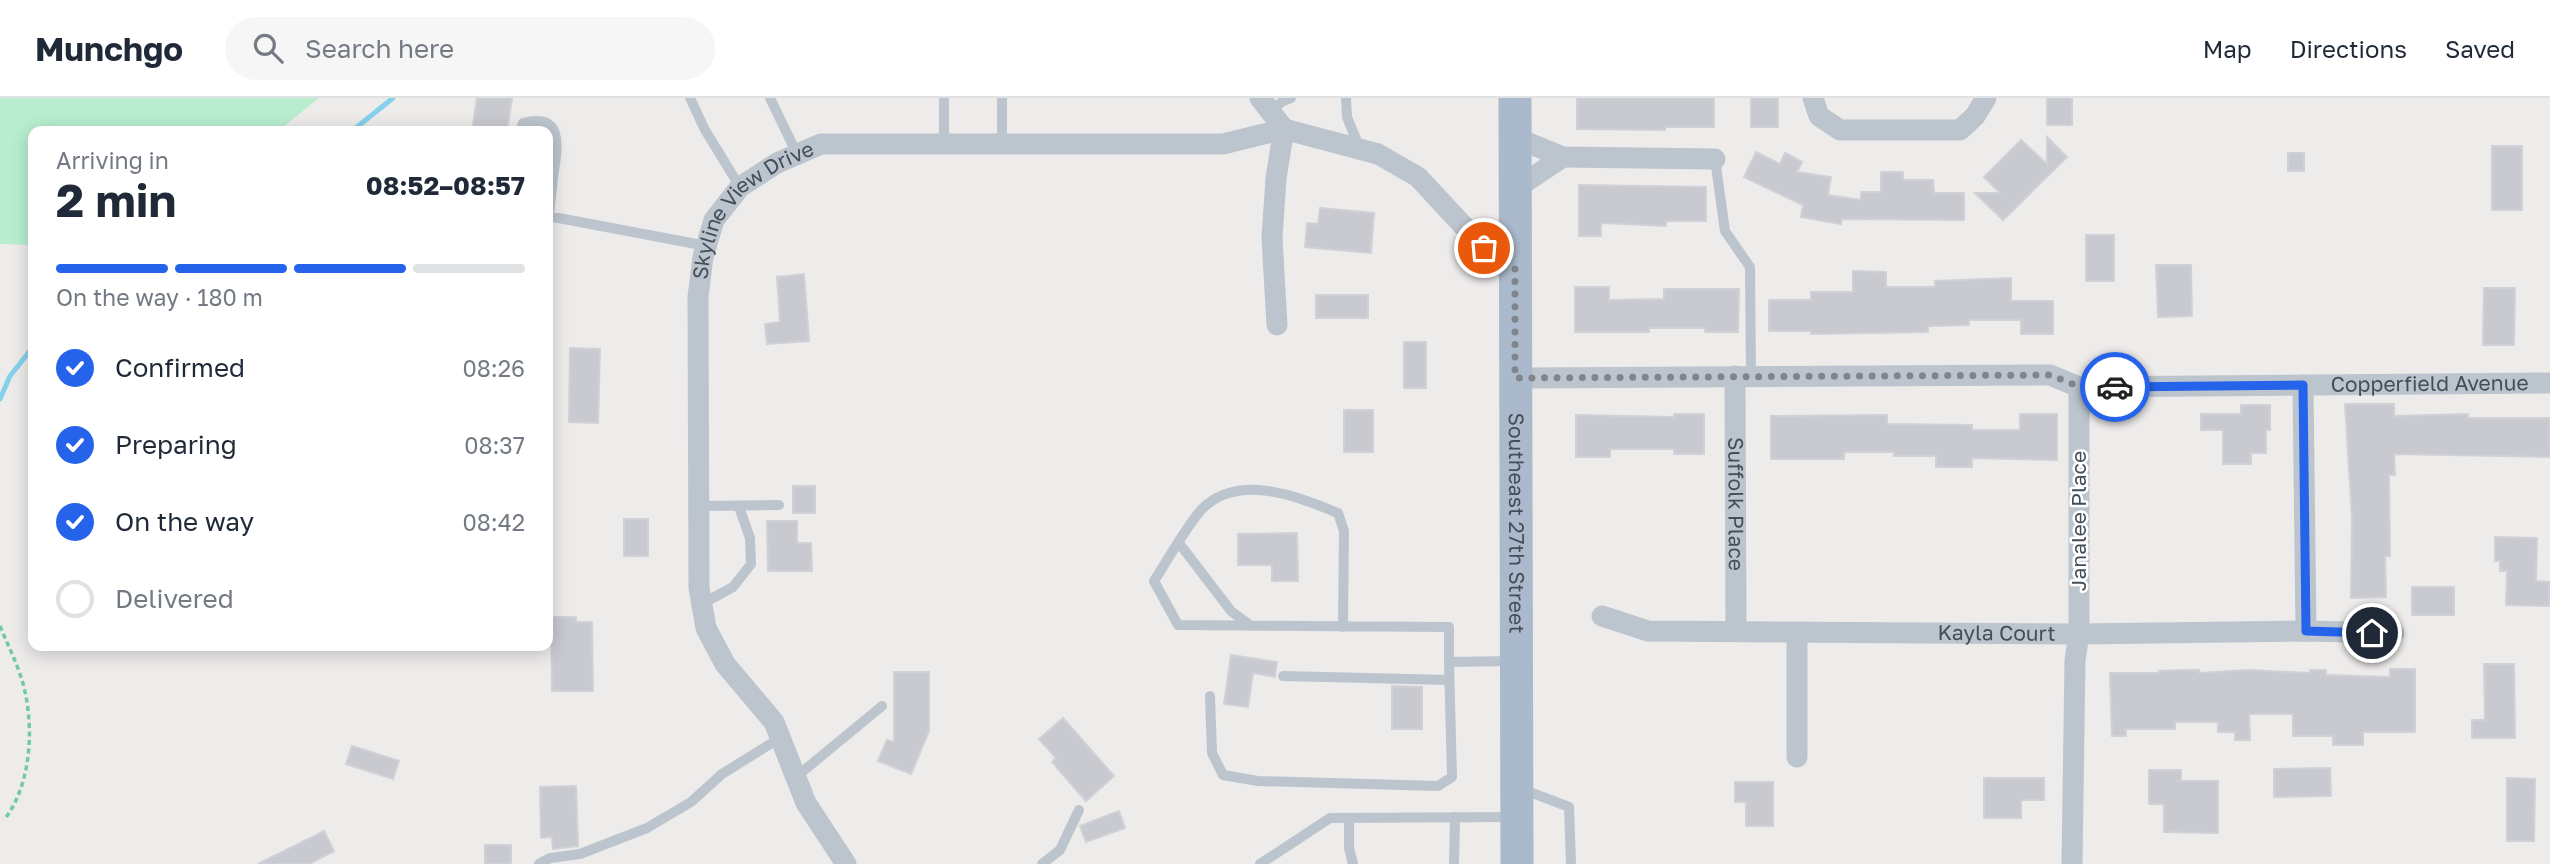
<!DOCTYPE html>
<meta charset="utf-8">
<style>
body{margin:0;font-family:"Golos Text",sans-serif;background:#f6f6f7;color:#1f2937;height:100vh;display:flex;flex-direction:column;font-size:26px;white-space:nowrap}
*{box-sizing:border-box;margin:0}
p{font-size:23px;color:#747a83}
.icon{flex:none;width:38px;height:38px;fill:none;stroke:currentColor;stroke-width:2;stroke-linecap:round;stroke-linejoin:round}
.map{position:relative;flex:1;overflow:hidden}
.drawer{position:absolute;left:28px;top:28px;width:525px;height:525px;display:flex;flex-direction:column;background:#fff;border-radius:14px;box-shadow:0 4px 18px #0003}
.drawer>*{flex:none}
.pin{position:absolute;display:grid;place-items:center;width:60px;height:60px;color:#fff;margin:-30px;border:4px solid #fff;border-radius:50%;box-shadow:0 2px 7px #0007}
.courier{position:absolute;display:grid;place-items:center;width:70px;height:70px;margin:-35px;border:5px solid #2563eb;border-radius:50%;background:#fff;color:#222;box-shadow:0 2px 9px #0007}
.head em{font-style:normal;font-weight:700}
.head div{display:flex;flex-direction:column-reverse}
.head{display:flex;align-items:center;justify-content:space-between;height:119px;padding:0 28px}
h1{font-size:46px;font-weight:700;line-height:52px}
.bar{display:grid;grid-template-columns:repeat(4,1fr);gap:10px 7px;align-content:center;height:84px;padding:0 28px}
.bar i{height:9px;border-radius:5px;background:#e0e1e3}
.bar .active{background:#2563eb}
.bar p{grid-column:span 4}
ol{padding:0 28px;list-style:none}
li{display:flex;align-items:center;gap:21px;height:77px}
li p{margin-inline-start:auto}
li .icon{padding:7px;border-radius:50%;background:#2563eb;color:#fff;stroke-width:4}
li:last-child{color:#747a83}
li i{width:38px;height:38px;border:4px solid #e0e1e3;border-radius:50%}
header{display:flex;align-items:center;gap:42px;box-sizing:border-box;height:98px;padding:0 35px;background:#fff;border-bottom:2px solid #e0e1e3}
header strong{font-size:33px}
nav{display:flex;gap:38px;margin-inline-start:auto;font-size:24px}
.search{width:490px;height:63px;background:#f6f6f7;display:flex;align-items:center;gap:18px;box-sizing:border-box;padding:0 24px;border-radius:38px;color:#747a83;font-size:26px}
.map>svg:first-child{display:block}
.green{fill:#b8eecf}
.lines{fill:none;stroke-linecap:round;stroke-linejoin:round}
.stream{stroke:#85d1eb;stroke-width:5}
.building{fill:#c8cad0;stroke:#cfd1d7;stroke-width:2}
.path{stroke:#70cba3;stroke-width:3.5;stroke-dasharray:5 3.5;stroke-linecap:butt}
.lane{stroke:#bcc5ce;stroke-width:10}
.street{stroke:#bcc5ce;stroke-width:21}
.primary{stroke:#aab9cb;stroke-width:33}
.done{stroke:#80858b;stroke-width:7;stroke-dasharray:0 12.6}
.route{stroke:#2563eb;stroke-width:9}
.labels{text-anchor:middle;stroke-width:5;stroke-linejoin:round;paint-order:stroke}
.street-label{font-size:21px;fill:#444e58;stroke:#fff}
</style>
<header>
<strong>Munchgo</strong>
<div class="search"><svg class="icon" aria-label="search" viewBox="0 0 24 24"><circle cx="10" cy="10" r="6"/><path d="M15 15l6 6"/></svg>Search here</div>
<nav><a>Map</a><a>Directions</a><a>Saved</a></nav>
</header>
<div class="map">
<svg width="2550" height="766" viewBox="0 0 2550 766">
<rect width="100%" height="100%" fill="#eeebeb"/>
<!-- green -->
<path class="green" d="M0 0H319L278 33H33V147L0 146Z"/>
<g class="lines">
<!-- stream -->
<path class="stream" d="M352 33 393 0
M0 301 10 278 33 249"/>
</g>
<!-- building -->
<path class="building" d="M477 0H512L507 33H472Z
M1577 0H1714V29H1665V32L1577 31Z
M1751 0H1778V29H1751Z
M2047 0H2072V27H2047Z
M2047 39 2067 59 2003 122 1975 95H2000L1984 79 2021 42 2047 66Z
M2492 48H2522V112H2492Z
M1756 54 1780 66 1785 55 1802 64 1797 74 1831 79 1828 97 1861 102V94H1881V74H1903V82H1933L1934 95H1964V122L1842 121 1841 126 1801 119 1803 107 1744 79Z
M2288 55H2304V73H2288Z
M1579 87 1706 89V123H1666V128L1601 125V138H1579Z
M1320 110 1374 115 1371 155 1305 149 1307 125 1318 126Z
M2086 137H2114V183H2086Z
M2156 167H2191L2192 218 2158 219Z
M1853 173 1886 174V189H1935V183L2011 180V203H2053V236H2021V222H1969V227L1928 228V234L1811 236V233H1769V202H1811V194H1853Z
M804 176 809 243 767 246 765 226 780 224 777 179Z
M1575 189H1609V202L1664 201V191H1739L1738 234H1705V230H1649V234H1575Z
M2484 190H2515L2514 247H2483Z
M1316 197H1368V220H1316Z
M1404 244H1426V290H1404Z
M570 250 600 251 598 325 569 324Z
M2345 306H2394V318L2468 316V320H2550V359L2394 356 2395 377H2389L2390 458H2385L2386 499 2351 500 2352 419Z
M2241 307H2270V332H2266V355H2251V366H2223V332H2201V316H2241Z
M1344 312H1373V354H1344Z
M1674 316H1704V356H1674V351H1610V359H1576V317L1674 319Z
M2020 316H2057V362L1972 360V369H1936V358H1894V354H1844V361H1771V318L1887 317V326L1972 327V332H2020Z
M793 388H815V415H793Z
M624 421H648V458H624Z
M767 423H797V445H811L812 473H768Z
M1297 435 1298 483H1272V467H1238V436Z
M2495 439 2537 440 2536 483 2549 484V508L2506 507 2507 473H2500V463H2495Z
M2412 489H2454V517H2412Z
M551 519H576V524H592L593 593H552Z
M1231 557 1277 564 1275 579 1253 575 1248 609 1224 606Z
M2484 566H2514L2515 640H2472V622H2485Z
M2390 571H2415V634H2363V647H2333V638H2293V616H2249L2250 642H2235V634H2218V624H2175V631H2126V638H2112L2110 575H2159V573L2184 572H2199V575L2249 572 2310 575V572H2326V577L2390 579Z
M894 574H929V633L911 676 878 663 887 642 894 644Z
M1392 588 1422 589V631H1392Z
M1063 620 1114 678 1086 703 1052 664 1056 660 1039 641Z
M352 648 399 663 393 681 346 666Z
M2330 670 2331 698 2274 699V671Z
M2149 672H2181V683H2218V735L2164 734V706H2149Z
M1984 680H2044V702H2021V720H1984Z
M2507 680 2535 681 2534 743H2507Z
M1735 684H1773V728H1746V704H1735Z
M576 688 578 748 553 751 552 739 541 740 540 689Z
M1119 713 1125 730 1086 744 1080 728Z
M324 733 334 753 309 766H258Z
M485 747H511V766H485Z"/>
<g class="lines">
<!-- path -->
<path class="path" d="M0 528C7 545 15 561 21 579 35 622 33 685 4 722"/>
<!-- lane -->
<path class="lane" d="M690 0 705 32 740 89
M770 0 797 56
M944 0V46
M1346 0 1347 19 1360 51
M1271 13 1283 3 1291 0
M520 33 523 25C566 14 557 52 553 79 552 92 550 105 549 118
M1002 46V0
M1715 61 1725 133 1750 169 1751 278
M548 118 707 148
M699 408 779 407
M1179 445 1231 513 1251 528
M702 506 733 489 751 466 750 440 739 409
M1343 529 1344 433 1338 415C1298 399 1239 374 1202 411 1187 427 1167 463 1154 483L1178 527C1269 528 1359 529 1449 529V564
M1283 578 1449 582
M1210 598 1212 655 1223 677 1258 683 1438 688 1452 679 1449 564 1514 563
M796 679 882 608
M1522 691 1569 709 1571 766
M1349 720V750L1353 766
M539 766 550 760 580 756 647 730 691 704 722 676 780 640
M1042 766 1060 752 1079 712
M1260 766 1330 720 1514 719
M1454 766 1455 719"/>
<!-- street -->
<g class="street">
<path d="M1260 0 1284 31 1276 80 1272 140 1277 227"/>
<path d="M1813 0 1819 18 1840 32H1960L1975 18 1986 0"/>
<path d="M1514 39 1563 59 1715 61"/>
<path d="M1515 91 1563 59"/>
<path id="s1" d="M1735 278 1736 532"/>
<path id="s2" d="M1515 280 2050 277 2079 289 2550 285"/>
<path d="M2303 287 2306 533"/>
<path id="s3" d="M1602 518 1648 533 2079 536 2306 533 2394 535"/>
<path d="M1797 534V659"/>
<path id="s4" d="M846 766 806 705 774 624 725 566 706 530 699 490 698 199 703 159 714 122 740 89 777 65 821 46H1223L1284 31 1378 56 1418 79 1484 150 1515 170"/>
<path d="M2072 766 2075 562 2079 536V289"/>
</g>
<!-- primary -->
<path class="primary" id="s5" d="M1515 0 1517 766"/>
</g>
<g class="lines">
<!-- done -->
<path class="done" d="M1484 150 1515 170V280L2050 277 2080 289H2115"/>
<!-- route -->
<path class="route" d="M2115 289 2303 287 2306 533 2372 535"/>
</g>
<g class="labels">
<!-- street labels -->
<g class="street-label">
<text dy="7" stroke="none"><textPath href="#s4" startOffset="719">Skyline View Drive</textPath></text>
<text dy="7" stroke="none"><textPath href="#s2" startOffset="917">Copperfield Avenue</textPath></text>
<text dy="7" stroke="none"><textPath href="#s1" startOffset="128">Suffolk Place</textPath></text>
<text transform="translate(2079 423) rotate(-90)" y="7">Janalee Place</text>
<text dy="7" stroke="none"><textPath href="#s5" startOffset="425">Southeast 27th Street</textPath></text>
<text dy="7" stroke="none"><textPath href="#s3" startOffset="397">Kayla Court</textPath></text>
</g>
</g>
</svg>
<div class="pin" style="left:1484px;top:150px;background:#ea580c"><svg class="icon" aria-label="bag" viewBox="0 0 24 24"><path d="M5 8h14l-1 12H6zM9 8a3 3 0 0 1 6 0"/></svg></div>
<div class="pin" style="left:2372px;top:535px;background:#1f2937"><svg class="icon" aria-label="home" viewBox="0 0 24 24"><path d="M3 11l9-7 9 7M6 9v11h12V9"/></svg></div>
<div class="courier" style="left:2115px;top:289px"><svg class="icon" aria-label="car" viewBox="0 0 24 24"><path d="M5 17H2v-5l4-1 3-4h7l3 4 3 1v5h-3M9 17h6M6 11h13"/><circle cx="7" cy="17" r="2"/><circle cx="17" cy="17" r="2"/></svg></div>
<section class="drawer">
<div class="head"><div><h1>2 min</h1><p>Arriving in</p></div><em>08:52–08:57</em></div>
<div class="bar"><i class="active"></i><i class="active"></i><i class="active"></i><i></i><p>On the way · 180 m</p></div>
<ol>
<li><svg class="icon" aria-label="check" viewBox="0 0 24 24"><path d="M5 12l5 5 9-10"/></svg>Confirmed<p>08:26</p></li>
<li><svg class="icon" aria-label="check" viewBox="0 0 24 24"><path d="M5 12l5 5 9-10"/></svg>Preparing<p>08:37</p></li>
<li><svg class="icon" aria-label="check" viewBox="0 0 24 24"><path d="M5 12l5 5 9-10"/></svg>On the way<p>08:42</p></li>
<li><i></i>Delivered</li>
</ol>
</section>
</div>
